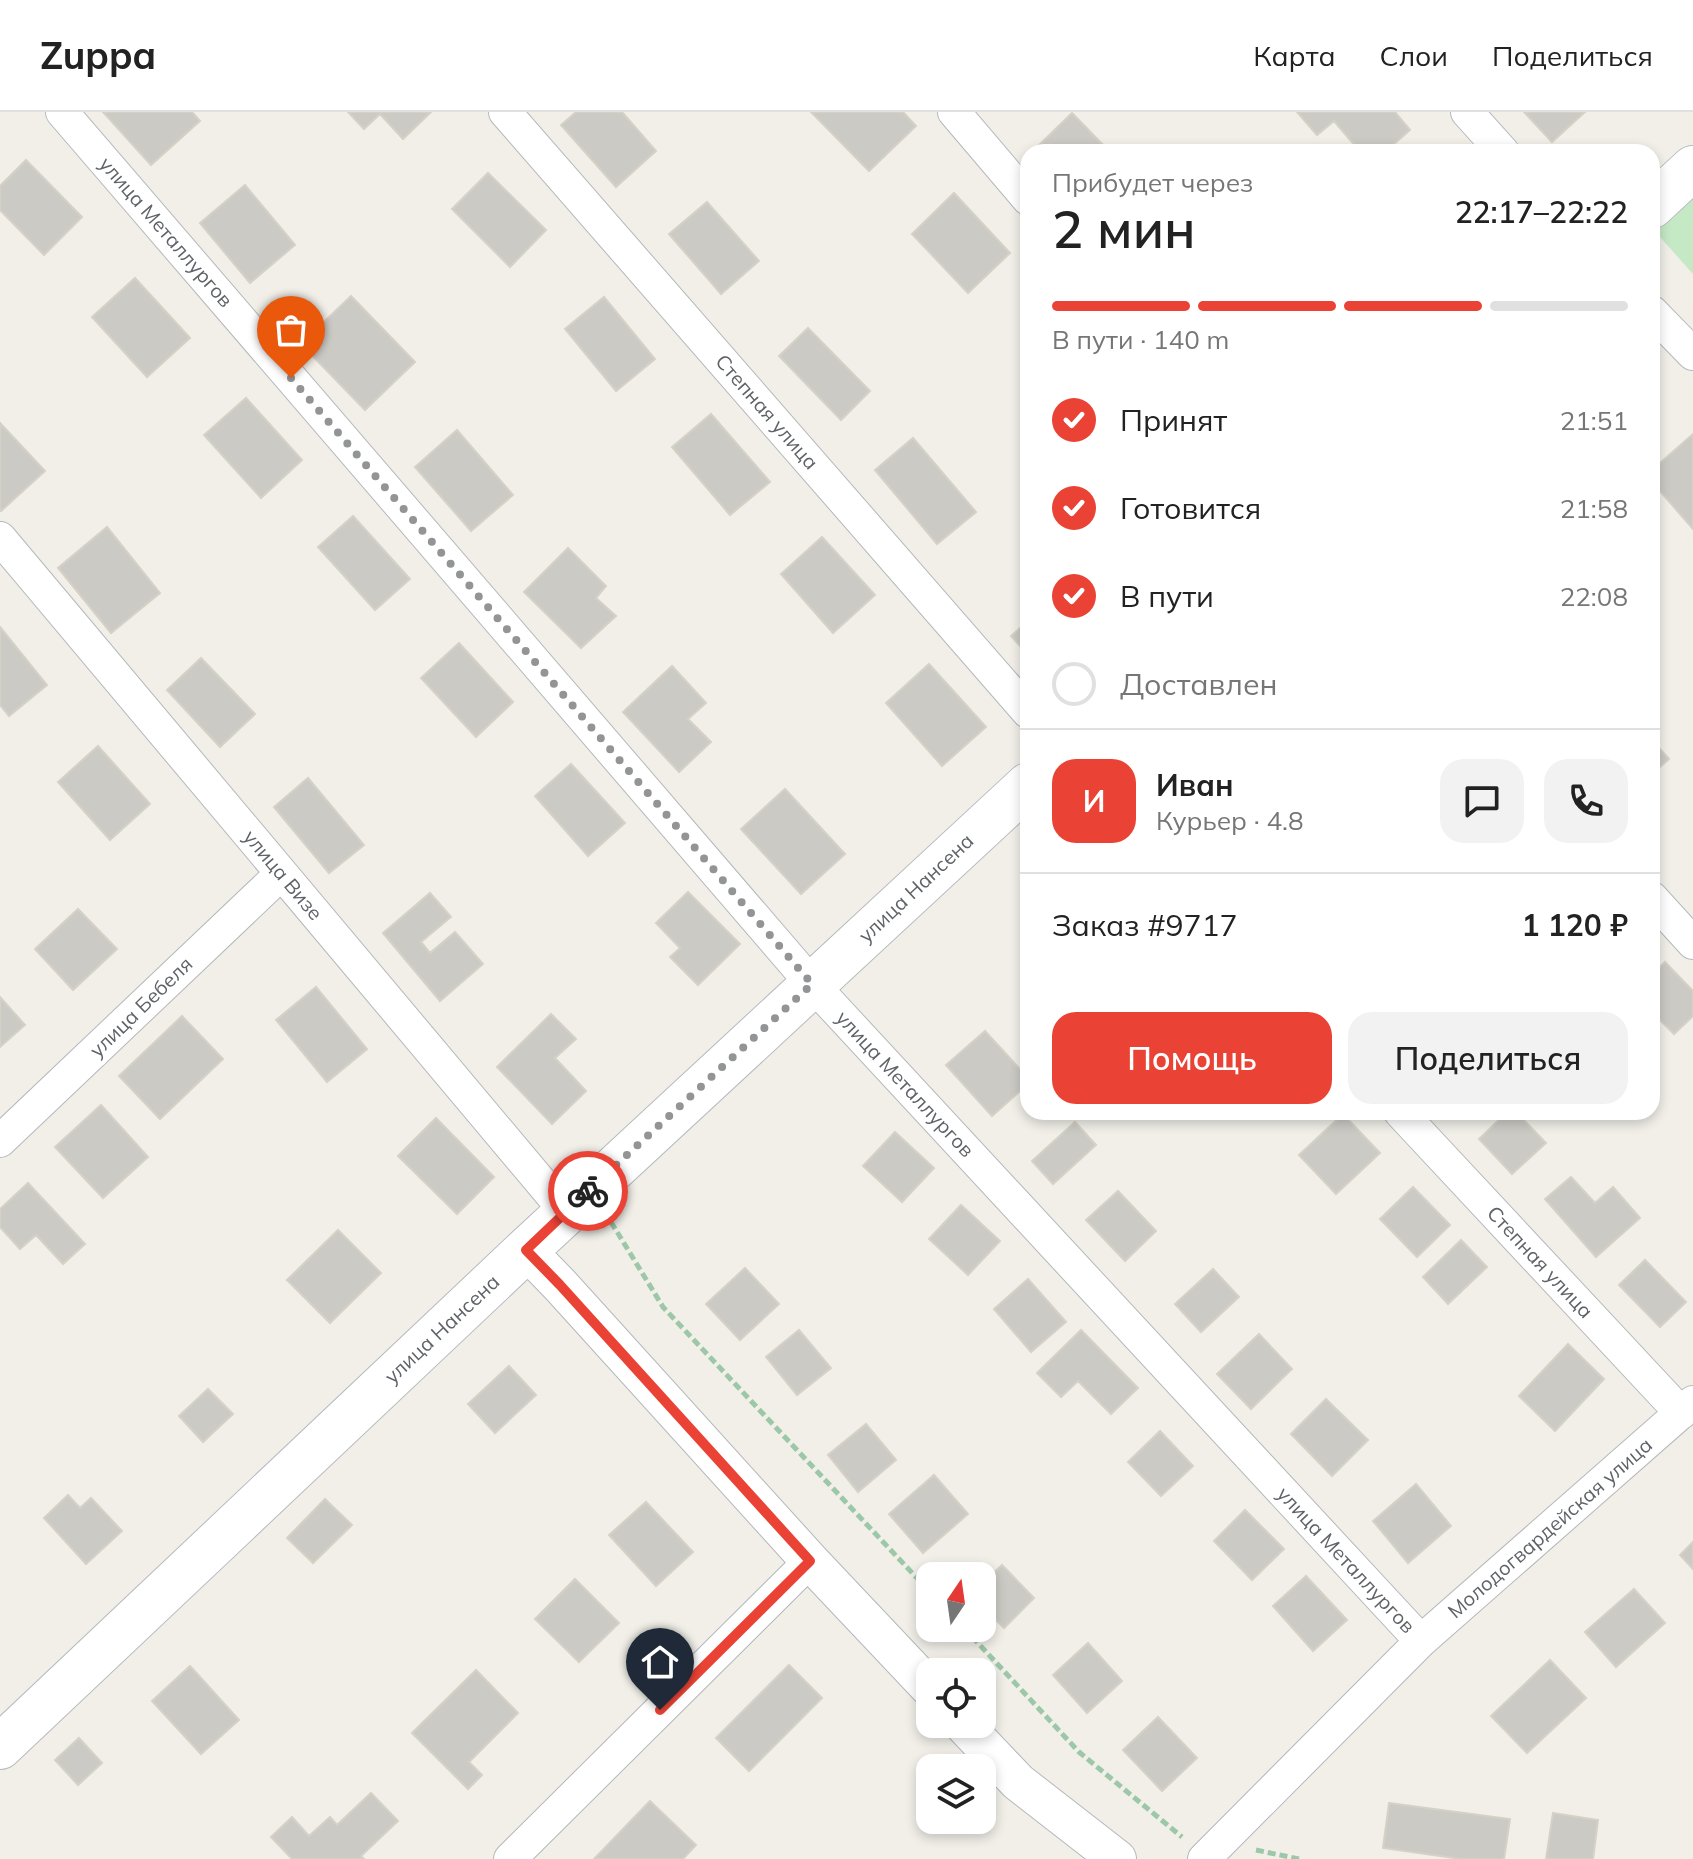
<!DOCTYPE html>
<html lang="ru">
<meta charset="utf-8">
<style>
body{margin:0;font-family:Mulish,sans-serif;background:#f2f2f2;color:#222;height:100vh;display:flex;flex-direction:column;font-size:30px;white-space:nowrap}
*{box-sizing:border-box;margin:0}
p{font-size:26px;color:#767676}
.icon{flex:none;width:44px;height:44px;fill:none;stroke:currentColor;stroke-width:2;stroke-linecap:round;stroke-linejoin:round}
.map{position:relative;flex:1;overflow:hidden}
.details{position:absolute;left:1020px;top:32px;width:640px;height:976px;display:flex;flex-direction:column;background:#fff;border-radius:24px;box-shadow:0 4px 12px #0003}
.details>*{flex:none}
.needle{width:52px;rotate:13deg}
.controls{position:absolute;left:916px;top:1450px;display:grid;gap:16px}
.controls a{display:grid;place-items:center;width:80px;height:80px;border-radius:16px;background:#fff;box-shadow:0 4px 12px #0003;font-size:40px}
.pin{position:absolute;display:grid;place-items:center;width:68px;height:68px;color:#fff;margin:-82px -34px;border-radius:50% 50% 50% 0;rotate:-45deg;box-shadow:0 0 8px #0007}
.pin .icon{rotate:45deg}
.courier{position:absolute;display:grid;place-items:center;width:80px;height:80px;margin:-40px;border:6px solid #ea4335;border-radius:50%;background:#fff;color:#222;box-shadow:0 2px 10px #0007}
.overview em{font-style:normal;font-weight:600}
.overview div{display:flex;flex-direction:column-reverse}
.overview{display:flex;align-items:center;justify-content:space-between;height:136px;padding:0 32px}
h1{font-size:52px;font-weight:600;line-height:60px}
.bar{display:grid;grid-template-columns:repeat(4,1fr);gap:12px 8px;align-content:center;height:96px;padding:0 32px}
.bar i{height:10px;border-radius:6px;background:#e0e0e0}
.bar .current{background:#ea4335}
.bar p{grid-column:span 4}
.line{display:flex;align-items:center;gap:20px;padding:0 32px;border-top:2px solid #e0e0e0}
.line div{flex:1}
.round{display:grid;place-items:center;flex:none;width:84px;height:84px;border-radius:24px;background:#f2f2f2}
ol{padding:0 32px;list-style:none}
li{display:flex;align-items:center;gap:24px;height:88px}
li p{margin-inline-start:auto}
li .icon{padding:8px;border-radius:50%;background:#ea4335;color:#fff;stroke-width:4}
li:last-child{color:#767676}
li i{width:44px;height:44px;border:4px solid #e0e0e0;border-radius:50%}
.button{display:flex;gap:16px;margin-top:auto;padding:16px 32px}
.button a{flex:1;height:92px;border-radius:24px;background:#ea4335;color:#fff;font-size:32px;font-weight:600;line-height:92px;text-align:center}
.button a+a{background:#f2f2f2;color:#222}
header{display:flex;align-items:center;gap:48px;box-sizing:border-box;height:112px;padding:0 40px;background:#fff;border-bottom:2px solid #e0e0e0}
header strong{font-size:38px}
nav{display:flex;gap:44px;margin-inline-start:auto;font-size:28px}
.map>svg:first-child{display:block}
.green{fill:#c5e8c5}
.building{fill:#cccac5;stroke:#d6d1c6;stroke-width:2}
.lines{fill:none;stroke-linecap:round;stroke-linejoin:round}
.minor-casing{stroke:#b5b8bc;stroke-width:34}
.tertiary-casing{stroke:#b5b8bc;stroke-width:40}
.secondary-casing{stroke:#b6babf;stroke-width:46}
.path{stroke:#9cc7a9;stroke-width:5;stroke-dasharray:8 4;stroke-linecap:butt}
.minor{stroke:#fff;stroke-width:32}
.tertiary{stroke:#fff;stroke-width:38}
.secondary{stroke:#fff;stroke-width:44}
.done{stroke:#929495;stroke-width:8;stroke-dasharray:0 14.4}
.route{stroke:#ea4335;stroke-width:10}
.labels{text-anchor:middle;stroke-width:8;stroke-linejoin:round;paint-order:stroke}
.street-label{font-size:20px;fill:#5f6368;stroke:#fff}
</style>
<header>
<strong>Zuppa</strong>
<nav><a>Карта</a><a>Слои</a><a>Поделиться</a></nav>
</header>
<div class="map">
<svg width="1693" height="1747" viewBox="0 0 1693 1747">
<rect width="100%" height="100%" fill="#f1efe8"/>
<!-- green -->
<path class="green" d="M1693 73V162L1652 116V110Z"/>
<!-- building -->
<path class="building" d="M103 0H192L200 9 151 53Z
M348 0H431L403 27 380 2 364 17Z
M576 0H622L656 39 616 75 561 13Z
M811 0H903L916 14 869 59Z
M1297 0H1395L1410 18 1385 40H1353L1357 36 1334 9 1317 23Z
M1524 0H1585L1552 30Z
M1072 1 1110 40H1044L1038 34Z
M26 48 82 105 44 143 0 98V74Z
M488 61 546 118 510 155 452 97Z
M245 73 295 133 250 171 200 111Z
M954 81 1010 141 968 181 912 122Z
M707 90 759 149 721 182 669 122Z
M135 166 190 226 147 265 92 205Z
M351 184 415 250 365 298 301 232Z
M604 185 655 247 616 279 565 217Z
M808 216 870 279 841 308 779 244Z
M246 286 302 348 261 386 204 323Z
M711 302 770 370 730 403 672 335Z
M0 311 45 359 1 399 0 398Z
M457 318 513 383 471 419 415 355Z
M1693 322V417L1652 370V358Z
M913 326 976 400 937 432 875 358Z
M353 404 410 467 375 498 318 435Z
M107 415 160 481 111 521 58 456Z
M822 425 875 483 833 521 781 462Z
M568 436 606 474 596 486 616 504 581 536 524 480Z
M1028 509V543L1011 524Z
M0 515 47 573 9 604 0 593Z
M459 531 513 590 476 625 421 566Z
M201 546 255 602 220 635 167 578Z
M929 552 986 615 942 654 886 591Z
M672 554 706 591 688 607 711 630 679 660 623 600Z
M1652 628 1669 647 1652 662Z
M98 634 150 692 110 728 58 670Z
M571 652 625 711 588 744 535 684Z
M308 666 364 733 329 761 274 695Z
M785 677 845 742 801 782 741 717Z
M688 780 740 832 698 873 670 845 680 836 656 811Z
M430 781 451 805 421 830 430 841 455 820 483 852 440 889 383 821Z
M78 797 117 837 73 878 35 837Z
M1665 850 1693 879V904L1674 922 1652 900V863Z
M316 875 367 937 327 970 276 908Z
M0 885 25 913 0 935Z
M551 902 576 927 555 946 586 979 552 1012 497 955Z
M182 904 223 947 160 1007 119 964Z
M985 919 1028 966V972L992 1004 946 953Z
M101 993 148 1045 103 1086 55 1035Z
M1507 1000H1516L1546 1031 1512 1062 1479 1027Z
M1343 1002 1380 1041 1336 1082 1299 1043Z
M436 1006 494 1065 457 1102 398 1044Z
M1075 1010 1096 1033 1053 1072 1032 1049Z
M895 1020 934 1056 902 1090 863 1054Z
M1571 1065 1595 1091 1613 1075 1640 1106 1596 1145 1545 1087Z
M28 1071 85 1132 63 1152 36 1123 20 1137 0 1115V1097Z
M1413 1075 1450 1113 1417 1145 1380 1107Z
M1118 1079 1156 1119 1125 1149 1086 1108Z
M961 1093 1000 1129 968 1163 929 1127Z
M338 1118 381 1161 330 1211 287 1168Z
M1461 1128 1487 1155 1448 1192 1423 1165Z
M1645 1148 1686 1190 1660 1215 1619 1173Z
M745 1156 779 1192 740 1228 706 1192Z
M1213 1157 1239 1185 1201 1220 1175 1192Z
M1028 1167 1066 1210 1031 1240 994 1197Z
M799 1218 831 1256 797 1283 766 1245Z
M1081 1218 1138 1276 1111 1302 1078 1269 1061 1285 1037 1261Z
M1259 1222 1292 1257 1251 1297 1217 1262Z
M1568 1232 1604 1267 1555 1319 1519 1284Z
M509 1254 536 1283 495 1321 468 1292Z
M208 1277 233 1302 203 1330 179 1304Z
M1326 1287 1368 1328 1332 1364 1291 1322Z
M866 1312 896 1348 858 1380 828 1343Z
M1160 1319 1193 1354 1161 1384 1128 1350Z
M934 1363 968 1402 923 1441 889 1402Z
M1416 1372 1451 1414 1408 1451 1373 1409Z
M68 1383 80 1396 91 1386 122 1419 86 1452 44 1406Z
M325 1387 352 1413 313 1451 287 1426Z
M646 1390 693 1440 656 1474 609 1423Z
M1245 1398 1284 1437 1252 1468 1214 1429Z
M1693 1430V1457L1680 1443Z
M1002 1453 1034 1486 1004 1516 982 1494V1472Z
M1306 1464 1347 1508 1313 1539 1273 1494Z
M575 1467 619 1511 579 1550 535 1507Z
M1634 1477 1665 1511 1616 1555 1585 1520Z
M1088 1531 1122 1569 1087 1601 1053 1563Z
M1550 1548 1586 1586 1527 1641 1491 1604Z
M789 1553 822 1586 749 1659 716 1626Z
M190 1554 239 1608 201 1642 152 1589Z
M476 1558 518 1601 469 1650 482 1663 468 1677 412 1621Z
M1158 1605 1197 1646 1162 1679 1123 1638Z
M79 1626 102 1651 78 1673 55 1648Z
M371 1681 398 1709 361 1744 364 1747H292L271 1725 292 1705 309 1724 330 1705 337 1713Z
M650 1689 696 1733 683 1747H594Z
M1389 1691 1510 1707 1504 1747H1461L1383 1736Z
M1553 1701 1598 1708 1593 1747H1546Z"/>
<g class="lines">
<defs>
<path id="minor" d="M62 0 812 872 1421 1529
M505 0 1028 600
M954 0 1028 87
M1467 0 1503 40
M1652 200 1693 242
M0 426 566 1100
M1652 786 1693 831
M1400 1000 1681 1301
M0 1029 281 762
M510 1747 810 1449
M1204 1747 1421 1529 1693 1290"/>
<path id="tertiary" d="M526 1138 560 1173 810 1449 930 1576
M963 1612 1018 1670 1117 1747"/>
<path id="secondary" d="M1652 94 1693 56
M0 1635 526 1138 1028 673"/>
</defs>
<!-- minor casing -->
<use href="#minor" class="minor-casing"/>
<!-- tertiary casing -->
<use href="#tertiary" class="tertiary-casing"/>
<!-- secondary casing -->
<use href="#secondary" class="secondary-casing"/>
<!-- path -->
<path class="path" d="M611 1110 663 1195 930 1480
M964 1516 1079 1640 1182 1725
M1256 1738 1299 1747"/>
<!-- minor -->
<use href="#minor" class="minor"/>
<!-- tertiary -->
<use href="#tertiary" class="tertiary"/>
<!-- secondary -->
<use href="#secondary" class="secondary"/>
</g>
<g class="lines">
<!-- done -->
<path class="done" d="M291 266 812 872 588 1079"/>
<!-- route -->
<path class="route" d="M588 1079 526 1138 560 1173 810 1449 660 1598"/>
</g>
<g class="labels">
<!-- street labels -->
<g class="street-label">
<text transform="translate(166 120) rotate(49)" y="7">улица Металлургов</text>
<text transform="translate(767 300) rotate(49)" y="7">Степная улица</text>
<text transform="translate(283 763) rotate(50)" y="7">улица Визе</text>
<text transform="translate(916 776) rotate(-43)" y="7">улица Нансена</text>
<text transform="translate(141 895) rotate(-44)" y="7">улица Бебеля</text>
<text transform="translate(905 972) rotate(47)" y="7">улица Металлургов</text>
<text transform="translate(1540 1150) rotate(47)" y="7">Степная улица</text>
<text transform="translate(442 1217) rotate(-43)" y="7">улица Нансена</text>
<text transform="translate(1550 1416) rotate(-41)" y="7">Молодогвардейская улица</text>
<text transform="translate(1346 1448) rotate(47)" y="7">улица Металлургов</text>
</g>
</g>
</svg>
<div class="controls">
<a><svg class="needle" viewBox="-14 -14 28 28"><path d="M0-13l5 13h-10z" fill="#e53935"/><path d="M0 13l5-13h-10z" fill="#767676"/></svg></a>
<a><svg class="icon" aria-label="locate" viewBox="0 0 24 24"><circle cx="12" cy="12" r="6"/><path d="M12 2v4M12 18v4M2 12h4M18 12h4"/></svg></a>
<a><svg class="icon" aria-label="layers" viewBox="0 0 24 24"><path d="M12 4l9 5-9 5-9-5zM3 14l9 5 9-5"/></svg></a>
</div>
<div class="pin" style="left:291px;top:266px;background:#ea580c"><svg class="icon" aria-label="bag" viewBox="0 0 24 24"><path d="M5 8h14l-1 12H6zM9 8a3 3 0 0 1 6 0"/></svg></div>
<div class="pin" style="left:660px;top:1598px;background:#1f2937"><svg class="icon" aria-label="home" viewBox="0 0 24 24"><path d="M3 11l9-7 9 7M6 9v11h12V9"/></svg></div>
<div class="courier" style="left:588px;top:1079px"><svg class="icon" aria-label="bike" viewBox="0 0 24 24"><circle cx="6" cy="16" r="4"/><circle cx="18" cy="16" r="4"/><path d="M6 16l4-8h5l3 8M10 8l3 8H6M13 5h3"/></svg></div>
<section class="details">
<div class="overview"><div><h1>2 мин</h1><p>Прибудет через</p></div><em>22:17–22:22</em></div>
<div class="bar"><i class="current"></i><i class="current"></i><i class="current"></i><i></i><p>В пути · 140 m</p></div>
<ol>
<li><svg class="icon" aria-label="check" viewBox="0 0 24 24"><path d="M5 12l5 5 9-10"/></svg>Принят<p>21:51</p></li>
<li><svg class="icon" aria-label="check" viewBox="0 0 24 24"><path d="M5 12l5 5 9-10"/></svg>Готовится<p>21:58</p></li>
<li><svg class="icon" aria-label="check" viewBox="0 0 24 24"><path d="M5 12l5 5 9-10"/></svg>В пути<p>22:08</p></li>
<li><i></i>Доставлен</li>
</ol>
<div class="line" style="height:144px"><b class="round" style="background:#ea4335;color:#fff">И</b><div><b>Иван</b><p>Курьер · 4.8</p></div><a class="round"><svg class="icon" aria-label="chat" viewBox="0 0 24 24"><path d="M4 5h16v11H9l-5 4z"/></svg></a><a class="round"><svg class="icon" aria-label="phone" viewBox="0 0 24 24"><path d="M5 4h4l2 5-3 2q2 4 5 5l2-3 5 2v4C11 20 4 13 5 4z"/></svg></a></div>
<div class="line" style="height:104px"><div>Заказ #9717</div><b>1 120 ₽</b></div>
<div class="button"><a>Помощь</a><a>Поделиться</a></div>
</section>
</div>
